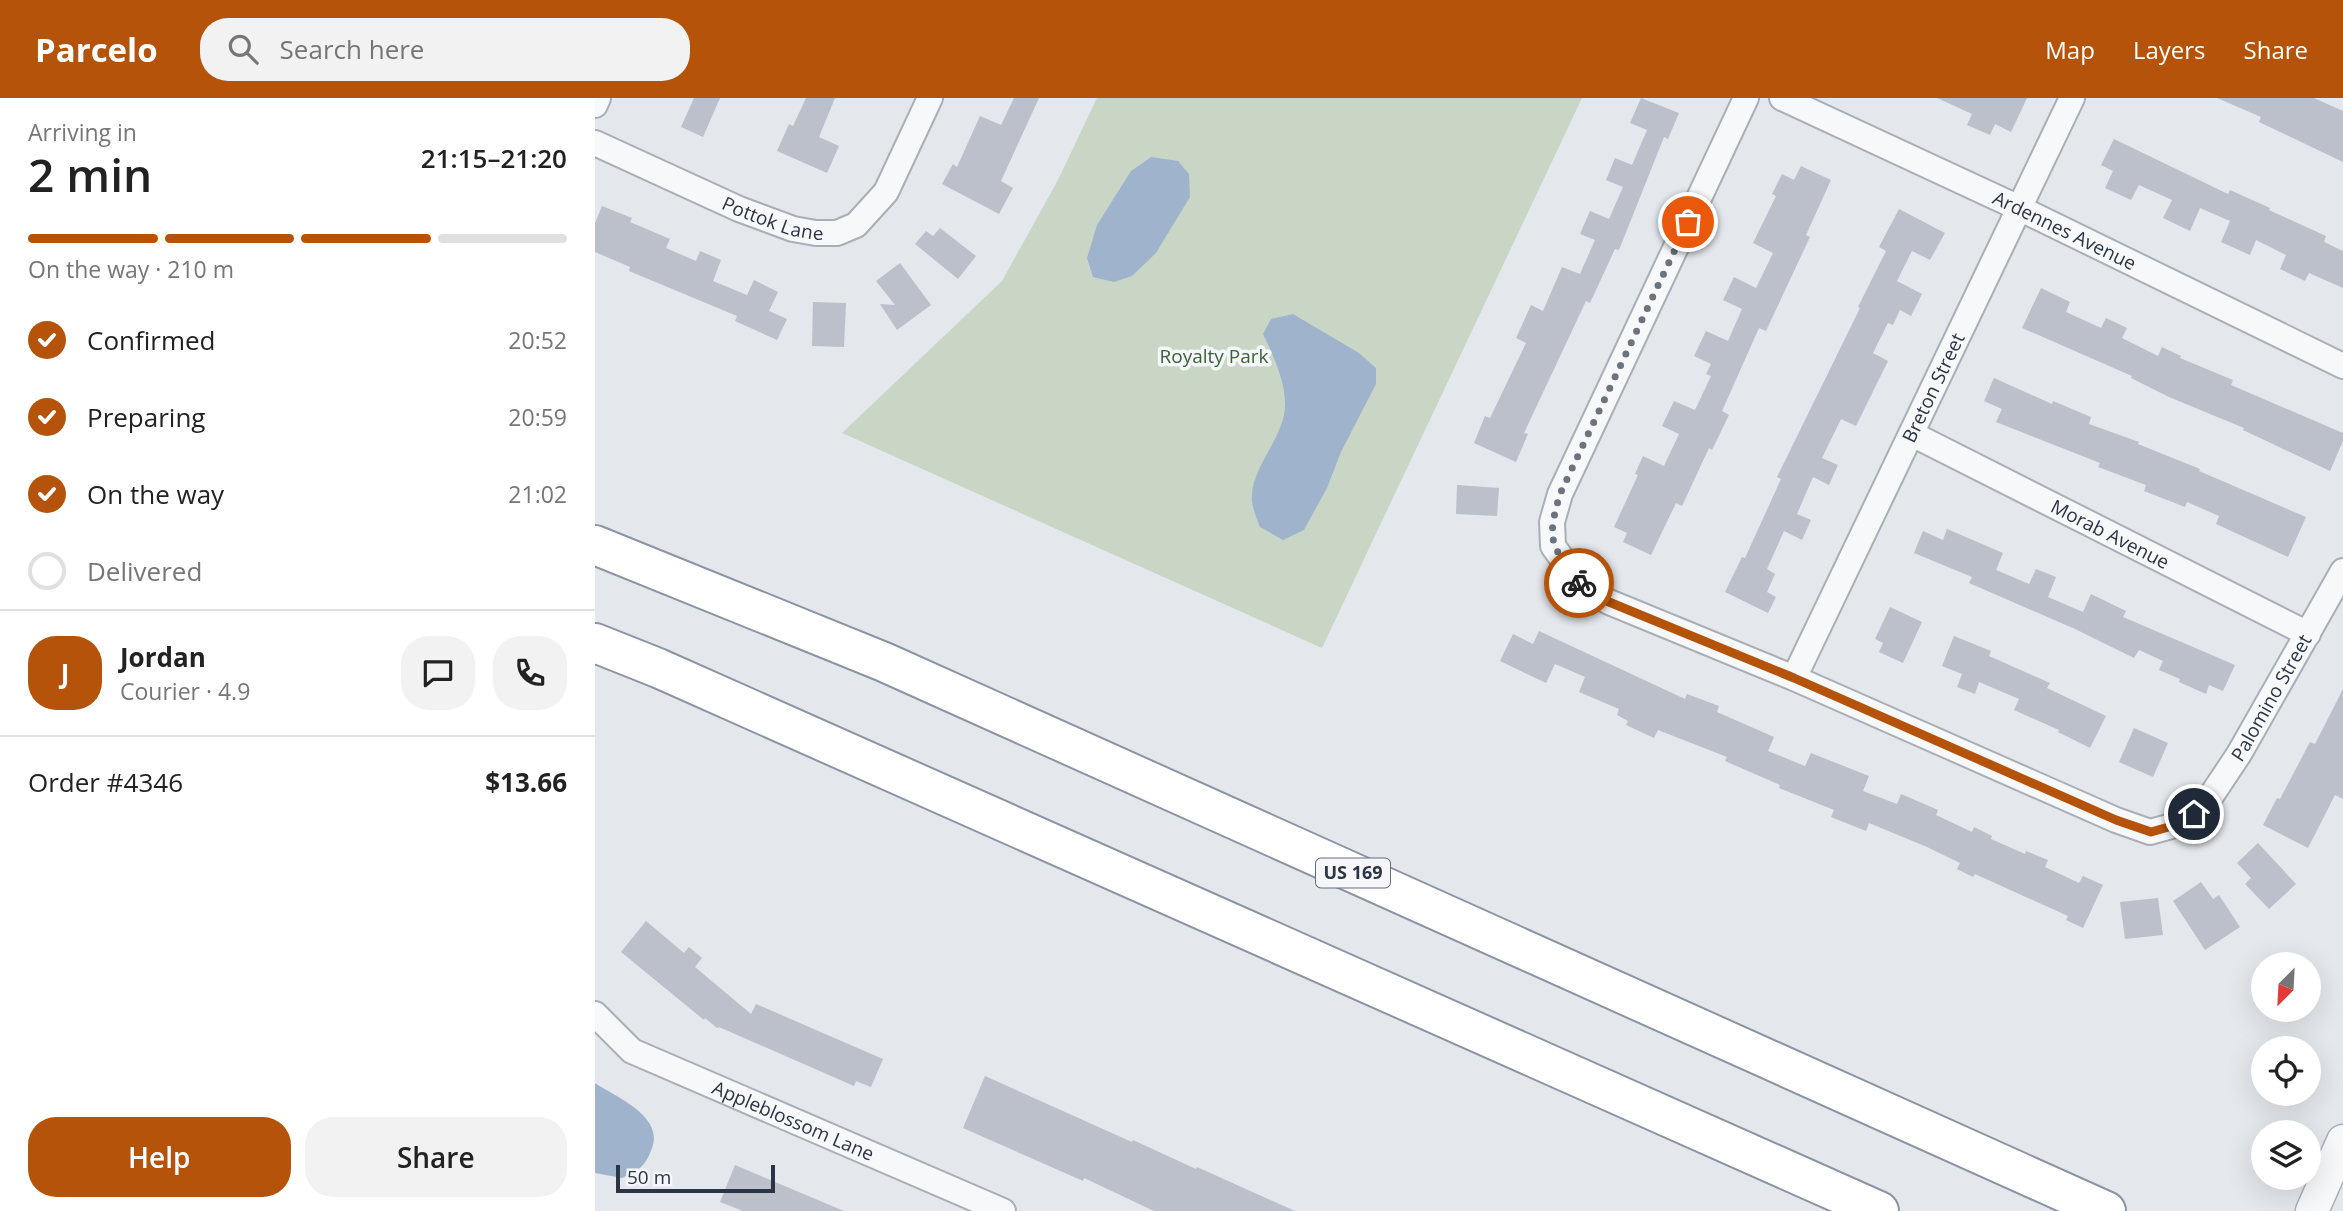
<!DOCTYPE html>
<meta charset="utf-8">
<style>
body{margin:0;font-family:"Open Sans",sans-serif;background:#f2f2f2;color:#222;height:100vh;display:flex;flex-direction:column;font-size:26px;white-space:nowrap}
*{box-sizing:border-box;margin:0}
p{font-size:23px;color:#767676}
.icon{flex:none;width:38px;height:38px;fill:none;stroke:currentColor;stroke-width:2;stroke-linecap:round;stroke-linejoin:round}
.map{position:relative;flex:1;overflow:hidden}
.drawer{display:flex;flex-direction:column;background:#fff;width:595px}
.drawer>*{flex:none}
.needle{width:46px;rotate:204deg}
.fabs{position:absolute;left:1656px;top:854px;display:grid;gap:14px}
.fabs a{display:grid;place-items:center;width:70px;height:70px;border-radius:50%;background:#fff;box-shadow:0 7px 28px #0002;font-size:35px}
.scale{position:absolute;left:21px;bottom:18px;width:159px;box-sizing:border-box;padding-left:7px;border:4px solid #2b3445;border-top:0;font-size:19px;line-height:24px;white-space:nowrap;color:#2b3445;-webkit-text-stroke:5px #f4f6f9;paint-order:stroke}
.pin{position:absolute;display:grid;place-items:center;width:60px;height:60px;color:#fff;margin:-30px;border:4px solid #fff;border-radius:50%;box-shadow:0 2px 7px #0007}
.courier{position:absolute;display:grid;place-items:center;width:70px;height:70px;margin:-35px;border:5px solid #b45309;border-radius:50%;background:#fff;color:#222;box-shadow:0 2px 9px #0007}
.summary em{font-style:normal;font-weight:600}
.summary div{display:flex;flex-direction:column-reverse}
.summary{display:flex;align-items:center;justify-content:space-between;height:119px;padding:0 28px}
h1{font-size:46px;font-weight:600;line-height:52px}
.bar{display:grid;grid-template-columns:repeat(4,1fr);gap:10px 7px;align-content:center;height:84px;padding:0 28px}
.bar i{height:9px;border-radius:5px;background:#e0e0e0}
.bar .on{background:#b45309}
.bar p{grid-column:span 4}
.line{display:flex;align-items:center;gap:18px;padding:0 28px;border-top:2px solid #e0e0e0}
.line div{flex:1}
.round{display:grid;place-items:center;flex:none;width:74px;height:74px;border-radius:28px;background:#f2f2f2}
ol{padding:0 28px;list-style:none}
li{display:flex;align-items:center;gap:21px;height:77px}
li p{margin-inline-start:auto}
li .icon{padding:7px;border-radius:50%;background:#b45309;color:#fff;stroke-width:4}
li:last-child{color:#767676}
li i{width:38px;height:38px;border:4px solid #e0e0e0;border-radius:50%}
.primary-button{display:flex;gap:14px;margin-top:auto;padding:14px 28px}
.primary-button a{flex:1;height:80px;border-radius:28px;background:#b45309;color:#fff;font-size:28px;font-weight:600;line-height:80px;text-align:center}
.primary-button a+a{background:#f2f2f2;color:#222}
header{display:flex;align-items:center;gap:42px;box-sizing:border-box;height:98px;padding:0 35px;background:#b45309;color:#fff}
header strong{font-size:33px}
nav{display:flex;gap:38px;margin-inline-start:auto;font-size:24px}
.search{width:490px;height:63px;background:#f2f2f2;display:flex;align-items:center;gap:18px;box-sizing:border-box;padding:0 24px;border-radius:28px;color:#767676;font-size:26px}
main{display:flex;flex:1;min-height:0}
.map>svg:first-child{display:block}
.green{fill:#c9d6c5}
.water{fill:#9fb4cc}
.building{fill:#bbc0ca}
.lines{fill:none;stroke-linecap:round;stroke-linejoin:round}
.minor-casing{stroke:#a9aeb7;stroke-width:28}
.tertiary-casing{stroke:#a9aeb7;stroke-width:35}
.motorway-casing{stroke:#8b94a3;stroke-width:42}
.minor{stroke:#f7f8fa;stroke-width:24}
.tertiary{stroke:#f7f8fa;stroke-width:32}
.motorway{stroke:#fff;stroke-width:38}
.done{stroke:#6c737f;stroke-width:7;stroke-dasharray:0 12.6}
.route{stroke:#b45309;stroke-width:9}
.labels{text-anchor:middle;stroke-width:7;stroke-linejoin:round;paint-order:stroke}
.shield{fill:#f4f6f9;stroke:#676e7b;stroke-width:2}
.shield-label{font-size:18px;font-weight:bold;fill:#2b3445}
.street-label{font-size:19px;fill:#2b3445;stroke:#f4f6f9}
.park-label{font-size:19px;fill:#3f6138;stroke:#f4f6f9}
</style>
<header>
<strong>Parcelo</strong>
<div class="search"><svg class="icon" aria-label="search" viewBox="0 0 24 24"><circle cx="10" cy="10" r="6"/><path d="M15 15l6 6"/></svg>Search here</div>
<nav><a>Map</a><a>Layers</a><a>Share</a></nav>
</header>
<main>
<section class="drawer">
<div class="summary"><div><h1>2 min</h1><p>Arriving in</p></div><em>21:15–21:20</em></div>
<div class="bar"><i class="on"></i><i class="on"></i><i class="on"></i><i></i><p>On the way · 210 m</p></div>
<ol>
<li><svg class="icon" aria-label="check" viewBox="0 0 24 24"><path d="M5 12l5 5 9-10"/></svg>Confirmed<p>20:52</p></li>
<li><svg class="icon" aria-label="check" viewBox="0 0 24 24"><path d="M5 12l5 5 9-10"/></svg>Preparing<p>20:59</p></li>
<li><svg class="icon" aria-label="check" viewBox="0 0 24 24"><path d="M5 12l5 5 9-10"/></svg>On the way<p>21:02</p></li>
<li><i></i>Delivered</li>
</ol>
<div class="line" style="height:126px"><b class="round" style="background:#b45309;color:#fff">J</b><div><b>Jordan</b><p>Courier · 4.9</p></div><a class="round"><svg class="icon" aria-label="chat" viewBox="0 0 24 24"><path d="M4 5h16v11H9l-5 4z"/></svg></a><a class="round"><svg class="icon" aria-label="phone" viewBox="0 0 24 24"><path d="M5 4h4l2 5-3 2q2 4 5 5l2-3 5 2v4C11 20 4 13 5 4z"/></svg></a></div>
<div class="line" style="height:91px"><div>Order #4346</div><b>$13.66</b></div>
<div class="primary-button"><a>Help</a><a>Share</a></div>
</section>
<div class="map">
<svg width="1748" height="1113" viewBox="0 0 1748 1113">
<rect width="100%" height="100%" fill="#e4e7ec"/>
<!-- green -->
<path class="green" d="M502 0H987L727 550 247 335 407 183 463 82Z"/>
<!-- water -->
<path class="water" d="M556 59 583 63 594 76 595 99 561 155 537 178 519 184 498 179 492 160 502 127 536 73Z
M698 216 764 255 781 270V286L746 354 732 390 709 432 688 442 665 429C662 421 658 412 657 403 654 371 689 341 690 308 691 284 678 257 668 236L676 221Z
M0 985C21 999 69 1018 57 1050 50 1069 45 1071 27 1080L0 1075Z"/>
<!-- building -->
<path class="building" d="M99 0H125L108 39 86 29Z
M211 0H240L224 39 244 48 232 75 182 53 194 26 198 28Z
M419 0H444L406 83 418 90 404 116 347 86 358 66 362 69 385 18 406 27Z
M1046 0 1084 15 1073 41 1069 39 1024 152 1020 151 995 205 991 203 929 335 933 336 921 364 879 345 890 318 895 320 931 245 921 240 936 207 948 213 967 169 985 176 1000 142 985 136 995 113 1014 121 1028 89 1011 82 1020 60 1037 67 1052 32 1035 25Z
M1342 0H1432L1416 34 1400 26 1395 37 1372 27 1377 16Z
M1622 0H1719L1748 13V64L1664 24 1666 19Z
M1519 41 1633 96 1635 92 1675 110 1674 112 1731 138 1729 144 1748 153V190L1714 175 1710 183 1685 171 1691 157 1661 142 1655 157 1626 144 1635 123 1605 110 1595 133 1568 120 1577 102 1544 87 1536 102 1510 90 1518 73 1506 67Z
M1206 68 1236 82 1211 137 1215 139 1171 233 1164 230 1127 313 1134 317 1117 352 1114 350 1087 408 1081 405 1056 457 1028 444 1032 435 1019 429 1043 377 1040 376 1048 358 1069 368 1084 336 1067 328 1079 303 1100 312 1116 278 1111 276 1116 266 1099 258 1111 233 1133 243 1147 211 1128 202 1139 179 1161 190 1178 155 1158 145 1181 98 1177 96 1187 76 1199 82Z
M7 108 37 120 35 124 75 141 71 150 101 163 105 153 126 162 118 183 152 197 159 182 183 194 174 213 192 221 182 242 140 223 142 218 34 173 35 169 0 154V125Z
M1304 111 1350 135 1335 162 1317 153 1302 183 1327 196 1316 218 1305 212 1298 227 1293 225 1278 255 1293 263 1261 328 1246 321 1227 360 1243 367 1234 387 1218 379 1202 416 1216 422 1207 442 1189 433 1172 471 1180 476 1172 494 1181 499 1173 515 1130 494 1147 459 1150 460 1186 381 1182 379 1265 210 1263 209 1291 153 1284 149Z
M345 130 381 158 363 181 320 146 331 133 338 138Z
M305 165 336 207 302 232 285 206 300 207 281 183Z
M1446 190 1475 204 1471 214 1506 230 1511 220 1532 230 1527 240 1563 258 1567 249 1586 258 1585 260 1638 282 1636 287 1748 335V343L1735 373 1648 332 1649 330 1574 299 1536 280 1537 278 1427 230Z
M218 204 251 205 249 249 217 248Z
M1399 280 1457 306 1458 303 1496 319 1494 326 1544 344 1543 346 1605 371 1604 373 1711 419 1693 459 1621 426 1624 418 1592 404 1590 409 1549 393 1551 387 1503 369 1505 365 1401 324 1407 311 1389 303Z
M862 387 904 390 902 418 861 416Z
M1352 431 1408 455 1401 472 1434 486 1441 471 1461 479 1453 499 1488 514 1496 496 1531 513 1528 519 1640 567 1628 593 1614 587 1611 596 1584 584 1585 581 1564 572 1568 563 1544 552 1539 560 1480 531 1374 485 1377 479 1319 455 1328 433 1348 442Z
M1295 509 1327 524 1308 565 1284 554 1288 545 1280 541Z
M944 533 1090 601 1092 596 1124 608 1122 614 1179 639 1173 653 1210 668 1216 655 1274 678 1268 693 1302 706 1306 696 1343 712 1341 717 1377 734 1379 729 1397 738 1396 741 1430 756 1431 753 1453 762 1450 769 1484 785 1488 778 1508 787 1488 830 1471 822 1473 818 1380 776 1378 779 1362 771 1365 765 1332 749 1274 725 1271 733 1236 719 1239 712 1184 690 1185 687 1130 663 1132 659 1063 632 1059 640 1031 627 1033 623 1022 617 1024 611 984 594 990 579 960 566 951 585 905 563 918 536 938 546Z
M1359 538 1396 553 1394 558 1455 585 1452 590 1511 618 1495 650 1463 634 1464 632 1419 612 1424 601 1384 584 1380 596 1362 589 1367 576 1347 568Z
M1748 591V701L1740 697 1713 750 1668 727 1682 700 1685 701 1715 644 1720 646Z
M1539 630 1573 645 1558 679 1524 664Z
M1663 745 1701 786 1674 811 1650 786 1656 780 1642 765Z
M1606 784 1618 801 1624 797 1645 829 1610 852 1578 803Z
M1563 800 1568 837 1530 841 1525 804Z
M51 823 89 855 94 849 107 860 100 869 156 916 161 906 288 961 276 989 261 983 259 988 124 929 122 930 110 920 109 922 26 854Z
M390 978 537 1044 538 1042 601 1071 602 1069 700 1113H559L489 1080 488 1083 368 1030Z
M140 1067 249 1113H148L125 1104Z"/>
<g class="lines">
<defs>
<g id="minor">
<path id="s1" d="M1151 0 965 396 957 424 958 448 987 489 1014 504 1199 580 1521 722 1555 734 1584 726 1599 716 1614 701 1644 656 1748 473"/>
<path id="s2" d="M1187 0 1424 110 1748 268"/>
<path d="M0 7 3 0"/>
<path id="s3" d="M0 45 144 111 198 131 221 135H242L261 127 291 94 335 0"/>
<path id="s4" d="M1317 336 1713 536"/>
<path id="s5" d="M1199 580 1477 0"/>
<path id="s6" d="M0 916 37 953 408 1113"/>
</g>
<path id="tertiary" d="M1717 1113 1748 1043"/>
<path id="motorway" d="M0 447 289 564 1511 1113
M0 545 63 570 1284 1113"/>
</defs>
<!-- minor casing -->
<use href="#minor" class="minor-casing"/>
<!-- tertiary casing -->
<use href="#tertiary" class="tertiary-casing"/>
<!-- motorway casing -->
<use href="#motorway" class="motorway-casing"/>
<!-- minor -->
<use href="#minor" class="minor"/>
<!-- tertiary -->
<use href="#tertiary" class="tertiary"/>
<!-- motorway -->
<use href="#motorway" class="motorway"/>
</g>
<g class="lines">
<!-- done -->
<path class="done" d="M984 485C956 446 951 444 965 396L1093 124"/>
<!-- route -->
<path class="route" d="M984 485 987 489 1014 504 1199 580 1521 722 1556 734 1584 726 1599 716"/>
</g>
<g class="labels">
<!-- shield labels -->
<rect class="shield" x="721" y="760.5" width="74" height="29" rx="5"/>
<g class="shield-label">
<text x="758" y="781">US 169</text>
</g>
<!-- street labels -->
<g class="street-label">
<text dy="7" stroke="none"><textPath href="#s3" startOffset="194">Pottok Lane</textPath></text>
<text dy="7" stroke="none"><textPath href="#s2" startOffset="312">Ardennes Avenue</textPath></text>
<text dy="7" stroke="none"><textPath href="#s5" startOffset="322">Breton Street</textPath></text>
<text dy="7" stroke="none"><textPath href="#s4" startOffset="222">Morab Avenue</textPath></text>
<text dy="7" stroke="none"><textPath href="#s1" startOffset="1348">Palomino Street</textPath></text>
<text dy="7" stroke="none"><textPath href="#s6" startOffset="228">Appleblossom Lane</textPath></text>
</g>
<!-- park labels -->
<g class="park-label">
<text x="619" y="265">Royalty Park</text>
</g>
</g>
</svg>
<div class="fabs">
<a><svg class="needle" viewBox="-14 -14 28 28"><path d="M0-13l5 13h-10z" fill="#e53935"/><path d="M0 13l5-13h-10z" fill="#767676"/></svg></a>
<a><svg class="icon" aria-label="locate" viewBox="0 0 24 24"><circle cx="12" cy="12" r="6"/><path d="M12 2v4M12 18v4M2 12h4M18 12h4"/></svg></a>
<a><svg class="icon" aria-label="layers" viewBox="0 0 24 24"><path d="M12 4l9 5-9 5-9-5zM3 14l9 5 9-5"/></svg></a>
</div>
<div class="scale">50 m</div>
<div class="pin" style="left:1093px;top:124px;background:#ea580c"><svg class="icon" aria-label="bag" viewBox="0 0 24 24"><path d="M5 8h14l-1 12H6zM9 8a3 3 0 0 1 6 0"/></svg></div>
<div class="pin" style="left:1599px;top:716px;background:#1f2937"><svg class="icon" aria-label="home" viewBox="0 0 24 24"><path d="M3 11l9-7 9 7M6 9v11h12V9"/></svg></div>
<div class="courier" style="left:984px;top:485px"><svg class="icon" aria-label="bike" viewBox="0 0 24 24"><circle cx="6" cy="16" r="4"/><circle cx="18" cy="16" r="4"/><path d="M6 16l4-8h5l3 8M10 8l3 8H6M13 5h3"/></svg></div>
</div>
</main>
